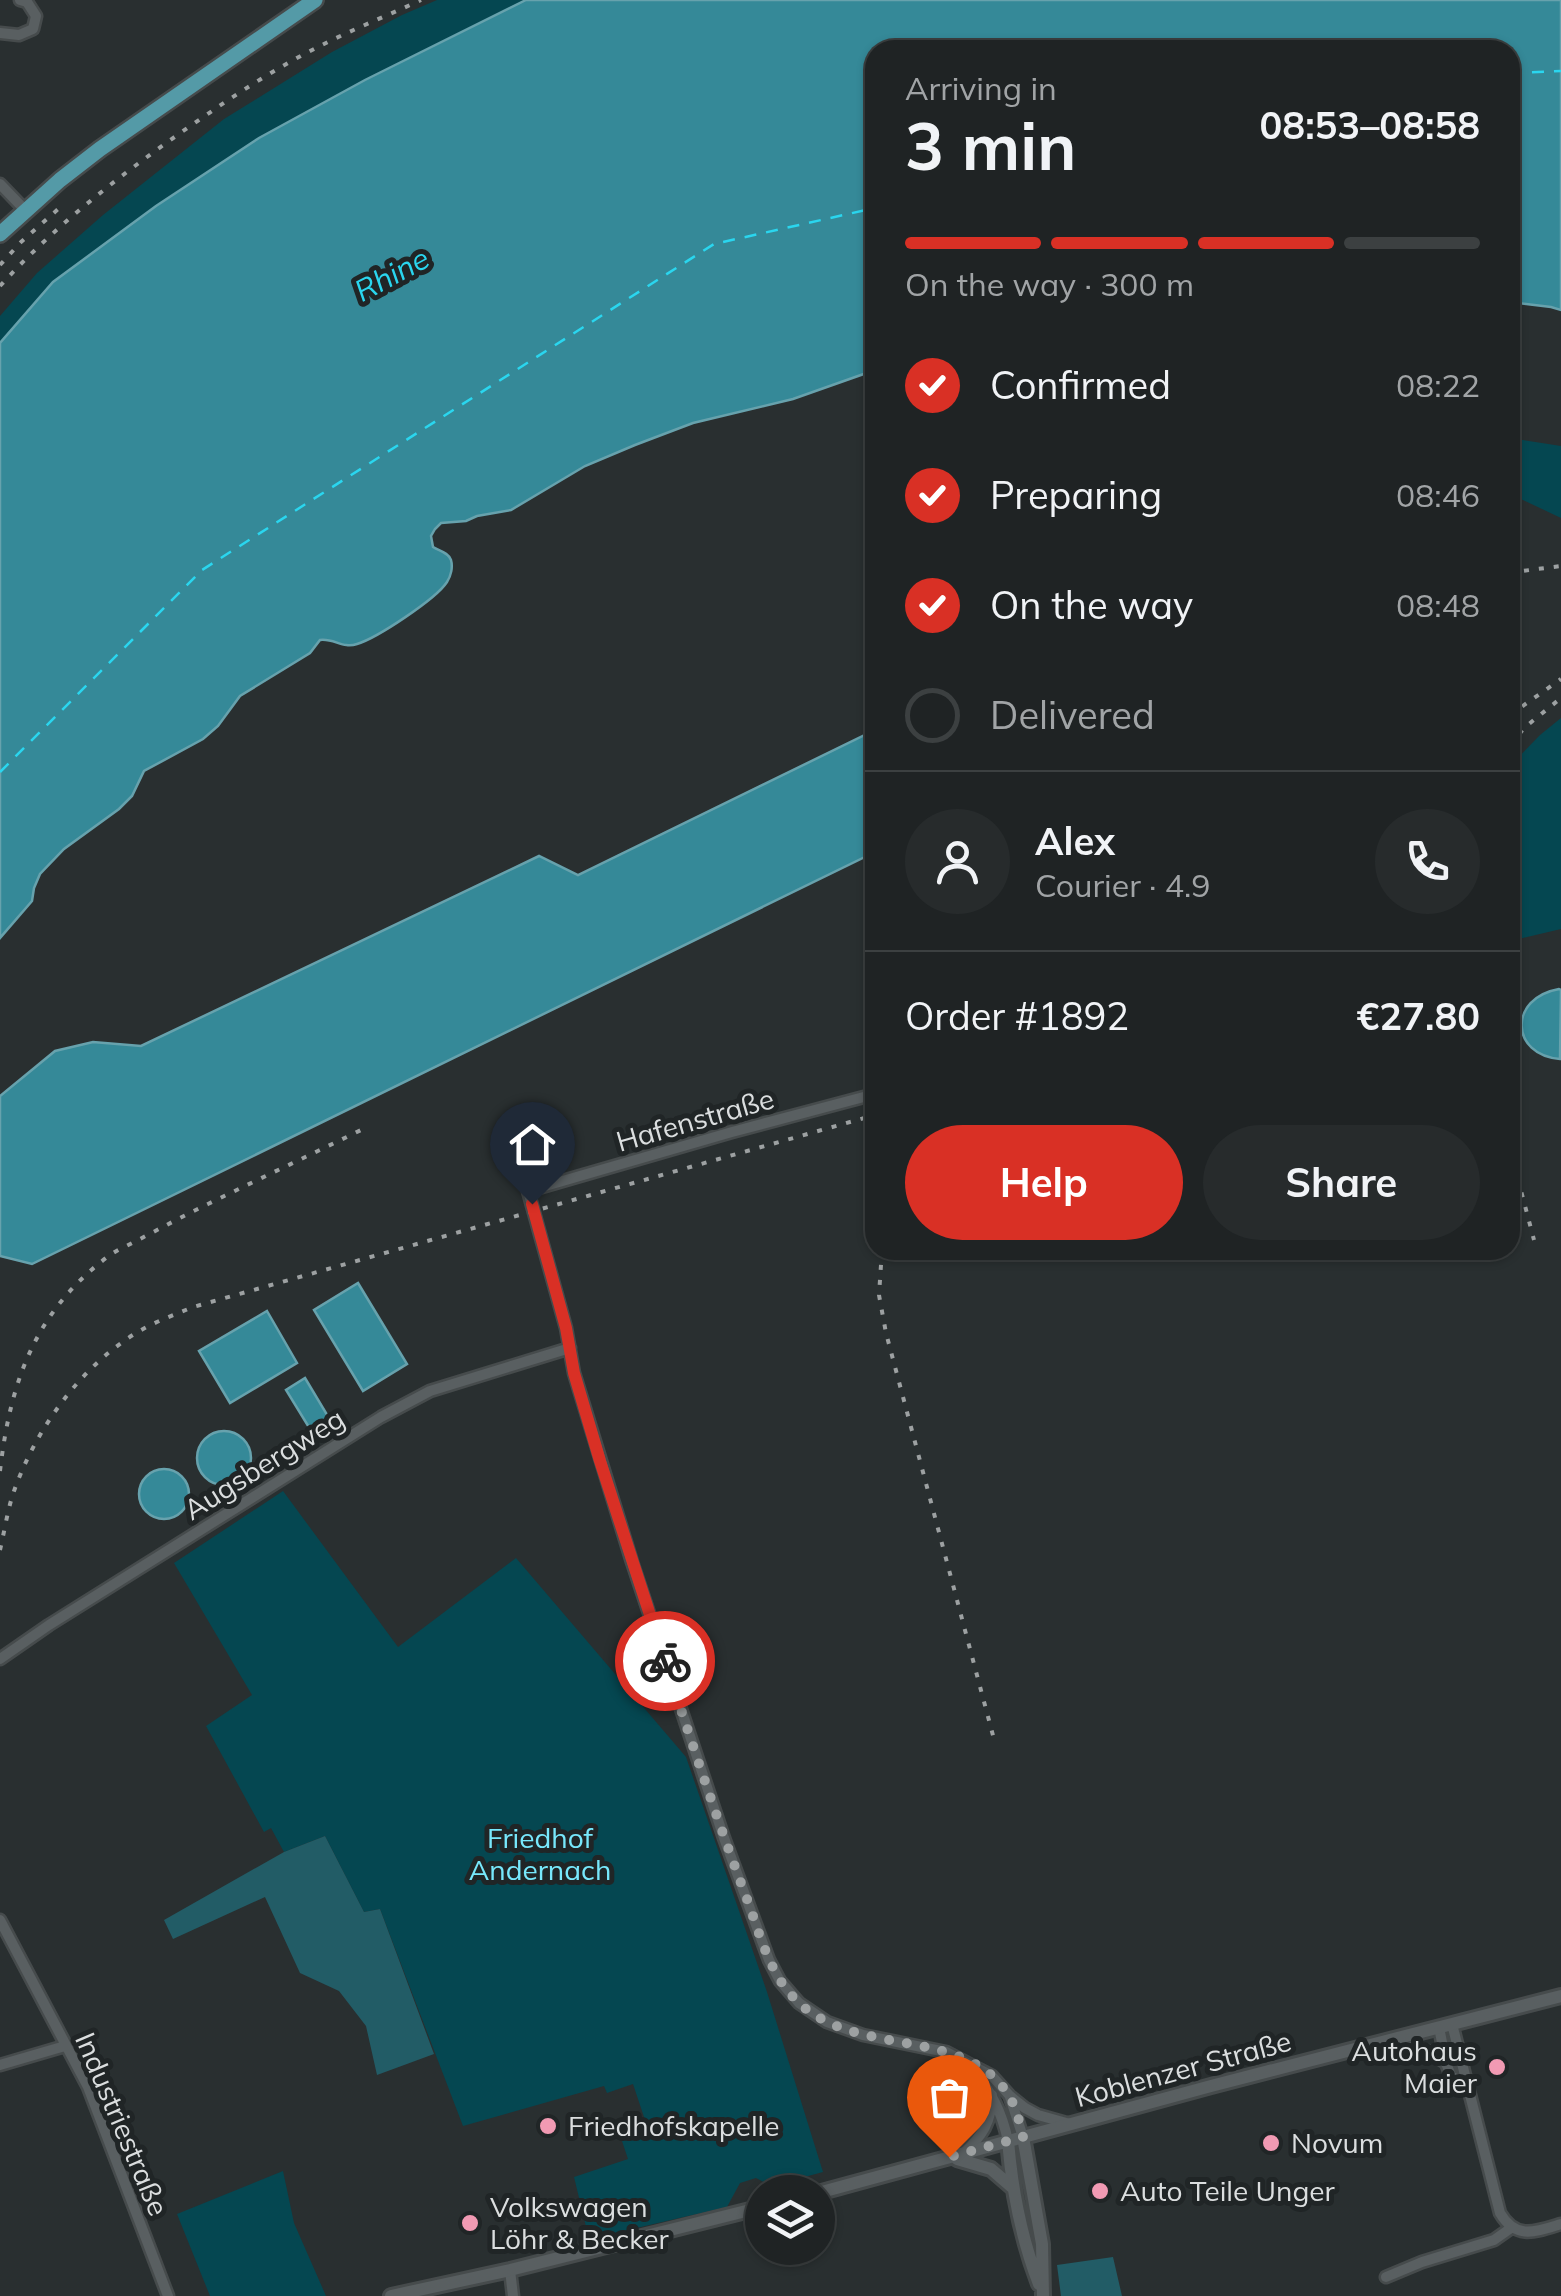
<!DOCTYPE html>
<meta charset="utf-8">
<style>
body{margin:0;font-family:Mulish,sans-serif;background:#272b2c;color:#f1f3f6;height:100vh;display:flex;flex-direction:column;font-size:38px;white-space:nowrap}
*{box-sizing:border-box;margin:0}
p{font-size:32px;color:#a1a4a6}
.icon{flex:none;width:55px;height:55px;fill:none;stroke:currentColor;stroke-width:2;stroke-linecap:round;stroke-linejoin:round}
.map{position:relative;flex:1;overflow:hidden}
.sheet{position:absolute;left:865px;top:40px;width:655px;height:1220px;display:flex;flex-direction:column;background:#1f2324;border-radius:30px;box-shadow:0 2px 8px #0004,0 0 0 2px #3c4041}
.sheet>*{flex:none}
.fabs{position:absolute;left:745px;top:2175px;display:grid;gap:20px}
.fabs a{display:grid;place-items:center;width:90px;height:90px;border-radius:50%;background:#1f2324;box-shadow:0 2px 8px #0004,0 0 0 2px #3c4041;font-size:50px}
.pin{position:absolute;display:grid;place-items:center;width:85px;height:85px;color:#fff;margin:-102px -42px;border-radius:50% 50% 50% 0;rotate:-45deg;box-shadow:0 0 10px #0007}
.pin .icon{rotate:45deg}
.courier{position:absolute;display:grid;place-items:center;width:100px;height:100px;margin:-50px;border:8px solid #d93025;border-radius:50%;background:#fff;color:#222;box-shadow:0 2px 12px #0007}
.summary em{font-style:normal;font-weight:700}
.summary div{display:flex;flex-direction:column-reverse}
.summary{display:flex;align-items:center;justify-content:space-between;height:170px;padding:0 40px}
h1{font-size:65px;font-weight:700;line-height:75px}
.bar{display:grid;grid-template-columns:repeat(4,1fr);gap:15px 10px;align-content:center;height:120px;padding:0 40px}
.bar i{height:12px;border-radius:8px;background:#3c4041}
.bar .active{background:#d93025}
.bar p{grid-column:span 4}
.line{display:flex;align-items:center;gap:25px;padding:0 40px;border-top:2px solid #3c4041}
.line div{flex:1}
.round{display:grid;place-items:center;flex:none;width:105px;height:105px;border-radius:52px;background:#272b2c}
ol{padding:0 40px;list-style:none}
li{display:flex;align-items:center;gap:30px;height:110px}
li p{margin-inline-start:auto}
li .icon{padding:10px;border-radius:50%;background:#d93025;color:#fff;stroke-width:4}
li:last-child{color:#a1a4a6}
li i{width:55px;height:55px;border:5px solid #3c4041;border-radius:50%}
.action{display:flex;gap:20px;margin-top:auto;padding:20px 40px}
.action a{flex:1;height:115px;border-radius:60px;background:#d93025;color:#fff;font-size:40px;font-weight:700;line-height:115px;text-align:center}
.action a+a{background:#272b2c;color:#f1f3f6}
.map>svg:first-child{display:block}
.green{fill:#054751}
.forest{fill:#225c66}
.water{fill:#358998;stroke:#67a2ad;stroke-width:2.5}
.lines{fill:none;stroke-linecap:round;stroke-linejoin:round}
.ferry{stroke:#2ad6ef;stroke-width:2.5;stroke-dasharray:12 10;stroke-linecap:butt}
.minor-casing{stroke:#464b4c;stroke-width:15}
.tertiary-casing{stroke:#464b4c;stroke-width:18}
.primary-casing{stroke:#464b4c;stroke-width:20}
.minor{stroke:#595f61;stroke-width:10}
.tertiary{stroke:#595f61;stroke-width:12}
.primary{stroke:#549aa7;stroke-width:15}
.rail{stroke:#9da1a2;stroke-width:4;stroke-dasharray:5 10;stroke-linecap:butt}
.done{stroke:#9da1a2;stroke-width:10;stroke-dasharray:0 18}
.route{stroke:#d93025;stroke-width:12}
.poi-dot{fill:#f19ab3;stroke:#202526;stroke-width:4}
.labels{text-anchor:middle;stroke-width:10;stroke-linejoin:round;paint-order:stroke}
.street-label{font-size:28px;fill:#dbdedf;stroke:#202526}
.park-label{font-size:28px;fill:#77e8fc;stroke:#202526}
.poi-label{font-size:28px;fill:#dbdedf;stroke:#202526;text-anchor:start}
.water-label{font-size:30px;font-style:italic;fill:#2ad6ef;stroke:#202526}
</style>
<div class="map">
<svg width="1561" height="2296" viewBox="0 0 1561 2296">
<rect width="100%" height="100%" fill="#292f30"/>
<!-- green -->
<path class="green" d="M437 0H526L365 80 259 138 156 206 53 282 0 343V316L37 273 103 215 224 119 332 52 402 15Z
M1510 438 1561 446V518L1523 500 1510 497Z
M1561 718V929L1510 941V823L1514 814 1510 796V766L1540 735Z
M283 1491 398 1647 516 1558 686 1757 767 1992 823 2172 771 2186 756 2178 740 2183 727 2207 589 2239 574 2177 628 2159 620 2135 647 2126 633 2084 607 2093 604 2086 463 2126 380 1909 364 1912 325 1836 284 1852 271 1828 264 1832 206 1726 252 1695 174 1563Z
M283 2171 294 2223 326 2296H210L177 2214Z"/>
<!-- forest -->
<path class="forest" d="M325 1836 364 1912 380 1909 434 2054 377 2075 366 2026 339 1991 300 1973 265 1897 173 1939 164 1920 284 1852Z
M1113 2257 1122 2296H1061L1057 2265Z"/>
<!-- water -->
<path class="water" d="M526 0H1561V310L1551 307 1510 302V50H875V370L793 399 693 423 635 445 585 466 511 510 477 516 466 521 441 523 435 529 431 536 433 547C439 551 448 552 451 560 453 567 451 576 447 582 436 599 377 638 357 644 343 649 334 638 320 640L310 653 240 696 218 726 203 739 144 771 132 796 119 809 64 849 40 874 34 888 32 901 0 938V343L53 282 156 206 259 138 365 80Z
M875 730V852L32 1264 0 1256V1096L55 1051 93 1042 141 1046 539 856 578 875Z
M1559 989 1561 990 1560 1059C1510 1055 1508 998 1559 989Z
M358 1283 407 1364 363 1391 314 1310Z
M267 1311 297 1363 230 1403 199 1351Z
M305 1378 329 1418 310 1429 286 1390Z
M197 1458a27 27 0 1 1 54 0a27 27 0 1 1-54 0Z
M139 1494a25 25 0 1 1 50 0a25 25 0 1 1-50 0Z"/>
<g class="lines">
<!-- ferry -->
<path class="ferry" d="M1510 73 1561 71
M0 772 202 570 714 244 875 208"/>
<defs>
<path id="minor" d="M0 33 19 35 33 29 36 16 27 2 20 0
M0 184 25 210
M875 1094 732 1132 528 1191 566 1328 574 1373 632 1562 724 1838 769 1960 780 1981 799 2003 827 2022 863 2035 946 2052 992 2076 1010 2096 1025 2108 1038 2115 1070 2124
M0 1659 49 1625 381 1417 430 1391 570 1348
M0 1920 88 2087 168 2296
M1452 2024 1500 2213C1516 2240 1535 2232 1561 2224
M1439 2027 1446 2063
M1388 2043 1428 2051 1446 2063 1451 2076 1466 2085
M0 2065 65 2046
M972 2068C991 2091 1002 2112 1008 2141
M1010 2097 1023 2137
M963 2154C982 2136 992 2122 992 2095
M510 2270 513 2296
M1386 2277 1422 2262 1494 2240 1511 2228"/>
<path id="tertiary" d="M1023 2137 1042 2244 1043 2296
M1008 2141C1012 2189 1022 2240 1039 2284
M957 2159 991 2169 1013 2188
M818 2193 1211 2086 1561 1996
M391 2296 510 2270 762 2207"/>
<path id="primary" d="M0 234 60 180 100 149 315 0"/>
</defs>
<!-- minor casing -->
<use href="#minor" class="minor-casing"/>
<!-- tertiary casing -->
<use href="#tertiary" class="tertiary-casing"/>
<!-- primary casing -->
<use href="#primary" class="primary-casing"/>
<!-- minor -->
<use href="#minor" class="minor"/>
<!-- tertiary -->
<use href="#tertiary" class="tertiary"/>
<!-- primary -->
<use href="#primary" class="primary"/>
<!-- rail -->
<path class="rail" d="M0 265 21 242 65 203
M0 286C62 218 136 163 212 111 247 87 285 63 324 44 356 28 389 15 421 0
M1510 576 1522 571 1561 566
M1510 715 1561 679
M1510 746 1524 728 1561 698
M1510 1149 1534 1240
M882 1250 879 1295 886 1333 995 1743
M0 1471C10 1384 34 1313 106 1258 116 1250 129 1245 140 1239 163 1227 185 1215 208 1204 259 1179 310 1155 361 1130
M0 1550C4 1533 7 1514 12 1497 33 1433 78 1369 136 1333 154 1322 174 1315 193 1307L875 1115"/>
</g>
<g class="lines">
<!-- done -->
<path class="done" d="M665 1661C691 1740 717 1820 747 1899 760 1934 769 1974 797 2001 854 2058 964 2026 1008 2094 1016 2107 1020 2123 1023 2137L949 2157"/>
<!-- route -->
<path class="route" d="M532 1204 566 1328 574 1373 600 1461 665 1661"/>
</g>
<!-- markers -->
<g class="poi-dot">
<circle cx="1497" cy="2067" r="10"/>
<circle cx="548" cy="2126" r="10"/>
<circle cx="1271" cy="2143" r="10"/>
<circle cx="1100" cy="2191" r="10"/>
<circle cx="470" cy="2223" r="10"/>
</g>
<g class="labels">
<!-- street labels -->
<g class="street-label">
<text transform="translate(695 1120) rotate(-16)" y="10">Hafenstraße</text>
<text transform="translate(264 1464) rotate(-32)" y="10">Augsbergweg</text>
<text transform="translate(1183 2069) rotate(-15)" y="10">Koblenzer Straße</text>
<text transform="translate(122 2124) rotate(67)" y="10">Industriestraße</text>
</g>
<!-- park labels -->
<g class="park-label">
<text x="540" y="1848">Friedhof<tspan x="540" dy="32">Andernach</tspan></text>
</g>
<!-- poi labels -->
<g class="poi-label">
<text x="1477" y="2061" text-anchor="end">Autohaus<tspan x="1477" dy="32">Maier</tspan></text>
<text x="568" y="2136">Friedhofskapelle</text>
<text x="1291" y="2153">Novum</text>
<text x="1120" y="2201">Auto Teile Unger</text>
<text x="490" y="2217">Volkswagen<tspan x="490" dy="32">Löhr &amp; Becker</tspan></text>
</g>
<!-- water labels -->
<g class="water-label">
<text transform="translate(392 275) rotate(-28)" y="10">Rhine</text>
</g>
</g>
</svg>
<div class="fabs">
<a><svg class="icon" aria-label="layers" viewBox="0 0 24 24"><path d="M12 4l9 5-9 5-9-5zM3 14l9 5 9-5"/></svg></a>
</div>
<div class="pin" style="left:949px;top:2157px;background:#ea580c"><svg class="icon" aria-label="bag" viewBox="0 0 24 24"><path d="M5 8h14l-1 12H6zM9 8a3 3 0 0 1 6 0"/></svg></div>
<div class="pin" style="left:532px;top:1204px;background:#1f2937"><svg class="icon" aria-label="home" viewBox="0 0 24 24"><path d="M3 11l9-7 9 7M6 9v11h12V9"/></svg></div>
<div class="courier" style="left:665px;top:1661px"><svg class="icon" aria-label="bike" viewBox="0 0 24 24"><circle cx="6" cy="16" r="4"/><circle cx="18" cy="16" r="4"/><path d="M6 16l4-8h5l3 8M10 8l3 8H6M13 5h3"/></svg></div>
<section class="sheet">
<div class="summary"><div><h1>3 min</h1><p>Arriving in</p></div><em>08:53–08:58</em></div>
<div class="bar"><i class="active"></i><i class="active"></i><i class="active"></i><i></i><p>On the way · 300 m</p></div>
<ol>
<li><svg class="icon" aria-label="check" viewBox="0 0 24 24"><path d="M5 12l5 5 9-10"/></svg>Confirmed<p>08:22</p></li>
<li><svg class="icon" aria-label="check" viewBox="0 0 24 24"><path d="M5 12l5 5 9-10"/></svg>Preparing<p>08:46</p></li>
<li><svg class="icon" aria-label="check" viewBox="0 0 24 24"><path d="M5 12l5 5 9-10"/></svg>On the way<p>08:48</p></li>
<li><i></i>Delivered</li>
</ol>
<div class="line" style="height:180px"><a class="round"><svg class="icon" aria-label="person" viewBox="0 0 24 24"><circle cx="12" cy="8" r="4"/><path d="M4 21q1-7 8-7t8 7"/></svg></a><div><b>Alex</b><p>Courier · 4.9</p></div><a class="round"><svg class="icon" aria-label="phone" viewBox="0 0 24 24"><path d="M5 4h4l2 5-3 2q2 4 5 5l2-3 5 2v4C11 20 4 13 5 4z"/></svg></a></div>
<div class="line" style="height:130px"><div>Order #1892</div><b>€27.80</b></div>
<div class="action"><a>Help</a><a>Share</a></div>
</section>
</div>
